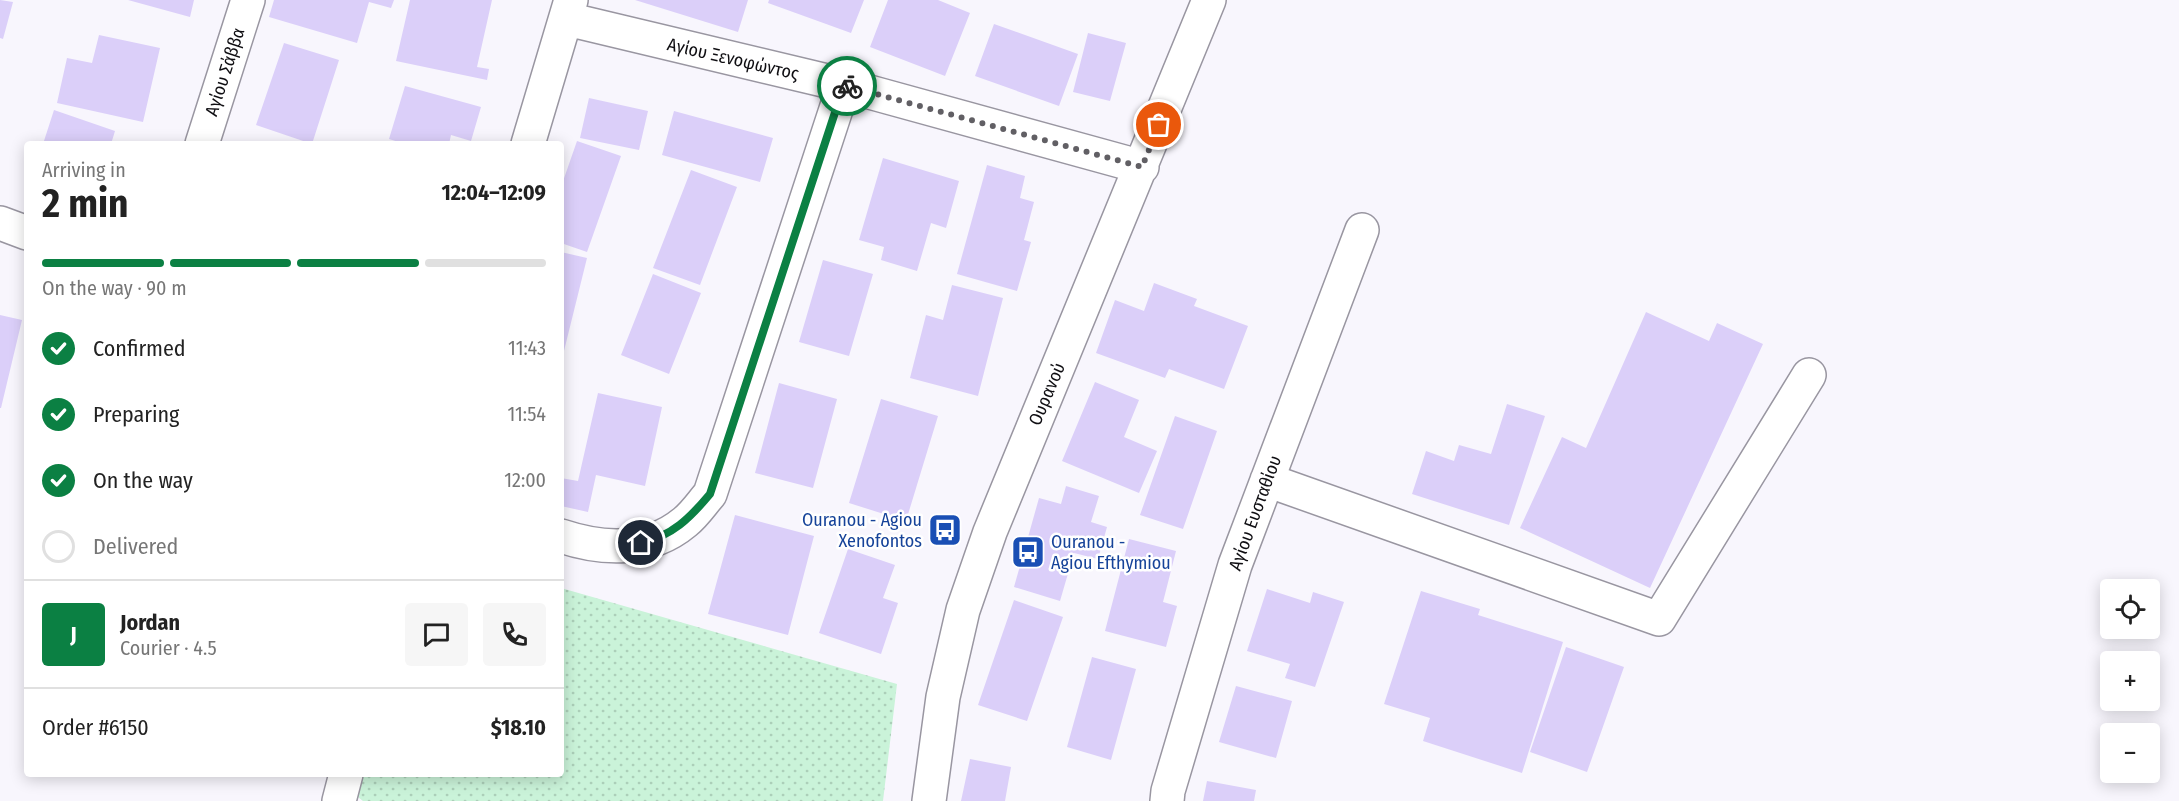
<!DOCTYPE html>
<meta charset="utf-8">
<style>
body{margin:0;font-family:"Fira Sans Condensed",sans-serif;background:#f6f6f6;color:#222;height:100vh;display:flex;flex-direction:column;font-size:22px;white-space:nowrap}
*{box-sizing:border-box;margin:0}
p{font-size:20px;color:#767676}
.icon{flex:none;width:33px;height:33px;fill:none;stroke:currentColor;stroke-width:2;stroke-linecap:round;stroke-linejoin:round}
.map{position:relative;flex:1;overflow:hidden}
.sheet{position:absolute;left:24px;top:141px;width:540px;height:636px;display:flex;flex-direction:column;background:#fff;border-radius:6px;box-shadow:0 3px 15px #0003}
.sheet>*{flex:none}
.tools{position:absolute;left:2100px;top:579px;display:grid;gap:12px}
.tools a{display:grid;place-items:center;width:60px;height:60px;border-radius:6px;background:#fff;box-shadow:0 3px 15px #0003;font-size:30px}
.pin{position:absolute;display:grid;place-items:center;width:51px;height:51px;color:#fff;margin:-26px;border:3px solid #fff;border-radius:50%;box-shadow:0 2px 6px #0007}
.courier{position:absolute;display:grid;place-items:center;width:60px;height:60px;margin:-30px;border:4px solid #0b8043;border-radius:50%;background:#fff;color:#222;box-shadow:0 2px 8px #0007}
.head em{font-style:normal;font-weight:700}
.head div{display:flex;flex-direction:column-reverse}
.head{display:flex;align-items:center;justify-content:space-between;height:102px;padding:0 18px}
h1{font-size:39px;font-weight:700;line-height:45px}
.bar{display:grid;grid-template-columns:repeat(4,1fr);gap:9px 6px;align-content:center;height:72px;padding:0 18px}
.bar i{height:8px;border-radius:4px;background:#e0e0e0}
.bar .selected{background:#0b8043}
.bar p{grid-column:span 4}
.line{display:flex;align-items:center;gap:15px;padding:0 18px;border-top:2px solid #e0e0e0}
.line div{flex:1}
.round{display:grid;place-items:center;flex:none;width:63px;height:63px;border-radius:6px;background:#f6f6f6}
ol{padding:0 18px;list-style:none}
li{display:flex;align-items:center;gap:18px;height:66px}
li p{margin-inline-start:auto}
li .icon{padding:6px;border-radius:50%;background:#0b8043;color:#fff;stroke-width:4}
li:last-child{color:#767676}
li i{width:33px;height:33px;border:3px solid #e0e0e0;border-radius:50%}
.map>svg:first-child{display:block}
.park{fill:url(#park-dots)}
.building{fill:#dbcff9}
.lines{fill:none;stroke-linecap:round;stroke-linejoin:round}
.minor-casing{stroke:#9996a1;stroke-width:36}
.minor{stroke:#fff;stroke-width:33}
.done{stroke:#615f64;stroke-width:6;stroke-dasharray:0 10.8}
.route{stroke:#0b8043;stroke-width:8}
.labels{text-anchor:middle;stroke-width:5;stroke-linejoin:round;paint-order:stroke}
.street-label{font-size:18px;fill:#0f0e12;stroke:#fff}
.transit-label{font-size:18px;fill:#164399;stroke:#fff;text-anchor:end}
</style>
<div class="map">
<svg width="2179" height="801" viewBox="0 0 2179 801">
<defs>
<pattern id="park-dots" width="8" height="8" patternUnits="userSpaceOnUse" patternTransform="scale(1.5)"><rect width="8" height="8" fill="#caf3d9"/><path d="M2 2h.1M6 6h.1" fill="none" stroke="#accfb9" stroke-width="1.8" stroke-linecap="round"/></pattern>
</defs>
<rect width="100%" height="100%" fill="#f8f6fd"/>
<!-- park -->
<path class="park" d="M561 588 897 684 883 801H363L354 794 360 774H561Z"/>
<!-- building -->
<path class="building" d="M0 0 13 2 3 39 0 38Z
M128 0H194L190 17Z
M274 0H394L391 8 369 2 357 43 269 17Z
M410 0H492L477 67 489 69 487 80 396 61Z
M635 0H748L738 32Z
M769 0H864L851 33 768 3Z
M888 0H938L970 13 945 76 870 47Z
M994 24 1078 54 1059 106 975 76Z
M1088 33 1126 43 1110 101 1073 92Z
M99 35 160 48 143 122 57 103 67 58 92 63Z
M284 43 339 60 312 144 256 125Z
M405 86 481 107 471 141 451 135 449 144H405L389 139Z
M589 98 648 111 639 150 580 138Z
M54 110 115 131 111 144H43Z
M674 111 773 138 760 182 662 155Z
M577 141 621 156 587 252 561 243V187Z
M883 158 959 181 946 228 931 223 917 271 881 260 884 247 859 240Z
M987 165 1025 176 1020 198 1034 202 1024 240 1031 242 1017 291 957 274Z
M691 170 737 187 700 285 653 268Z
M561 252 587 258 562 359H561Z
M823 260 873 274 849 356 799 342Z
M653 274 701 293 669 374 621 355Z
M1154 283 1197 299 1194 306 1248 326 1224 389 1169 369 1165 378 1096 353 1115 300 1144 311Z
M952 285 1003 298 978 396 910 378 926 315 943 320Z
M1646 312 1709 341 1717 323 1763 344 1650 588 1520 528 1562 437 1586 448Z
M0 315 22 320 1 408H0Z
M1095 382 1139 400 1124 437 1157 451 1139 493 1062 461Z
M779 383 837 399 813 488 755 473Z
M598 393 662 407 645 486 596 475 588 512 561 506V478L578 481Z
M881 399 938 416 906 521 849 503Z
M1507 404 1545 416 1509 525 1412 494 1426 451 1454 461 1459 445 1491 454Z
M1175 416 1217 431 1183 529 1140 515Z
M1066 486 1099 496 1091 522 1107 527 1098 559 1074 553 1060 601 1014 587 1039 498 1061 504Z
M735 515 814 536 788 635 708 614Z
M1129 539 1176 551 1163 602 1177 606 1166 647 1105 631Z
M848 549 895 565 883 598 898 603 881 654 819 633Z
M1267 589 1310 603 1313 592 1344 602 1315 687 1285 678 1290 664 1247 651Z
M1421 591 1480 609 1478 615 1563 642 1522 773 1423 741 1430 718 1384 704Z
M1014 600 1063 617 1027 721 978 705Z
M1566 647 1624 667 1587 772 1530 752Z
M1092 657 1136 669 1111 760 1067 747Z
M1236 686 1292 701 1276 758 1219 742Z
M970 759 1011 767 1005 801H961Z
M1207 781 1256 790 1254 801H1203Z"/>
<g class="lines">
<defs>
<path id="minor" d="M567 19 844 85 1142 167
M202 144 248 0
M528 144 571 0
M0 223 27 233
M1267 480 1659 619 1809 375
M561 536C603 550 649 552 685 522 695 514 702 503 710 494L844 85
M339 801 346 774
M929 801 943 697 963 610 990 532 1209 0
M1167 801 1168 791 1235 565 1362 230"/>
</defs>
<!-- minor casing -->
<use href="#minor" class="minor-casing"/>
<!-- minor -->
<use href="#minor" class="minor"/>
</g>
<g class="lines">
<!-- done -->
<path class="done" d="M847 86 1142 167 1159 125"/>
<!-- route -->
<path class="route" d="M641 543C672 536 690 518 710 494L844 85 847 86"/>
</g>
<!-- icons -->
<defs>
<symbol id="bus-square" viewBox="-11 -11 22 22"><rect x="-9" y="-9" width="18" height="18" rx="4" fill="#1a4fb4" stroke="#fff"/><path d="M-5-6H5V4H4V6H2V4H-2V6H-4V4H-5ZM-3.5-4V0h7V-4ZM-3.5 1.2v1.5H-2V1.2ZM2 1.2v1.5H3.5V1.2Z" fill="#fff"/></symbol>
</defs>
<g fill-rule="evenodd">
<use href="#bus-square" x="926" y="511" width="38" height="38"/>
<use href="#bus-square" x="1009" y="533" width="38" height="38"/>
</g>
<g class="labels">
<!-- street labels -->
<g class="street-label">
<text transform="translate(733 59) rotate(13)" y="6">Αγίου Ξενοφώντος</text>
<text transform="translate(225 72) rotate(-72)" y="6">Αγίου Σάββα</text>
<text transform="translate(1047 394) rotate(-67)" y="6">Ουρανού</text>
<text transform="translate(1255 513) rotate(-70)" y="6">Αγίου Ευσταθίου</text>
</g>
<!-- transit labels -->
<g class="transit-label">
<text x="922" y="526">Ouranou - Agiou<tspan x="922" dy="21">Xenofontos</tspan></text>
<text x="1051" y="548" text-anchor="start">Ouranou -<tspan x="1051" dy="21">Agiou Efthymiou</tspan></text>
</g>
</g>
</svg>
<div class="tools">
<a><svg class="icon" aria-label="locate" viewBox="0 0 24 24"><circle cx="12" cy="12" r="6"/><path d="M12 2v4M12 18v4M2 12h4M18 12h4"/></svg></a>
<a>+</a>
<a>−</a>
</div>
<div class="pin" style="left:1159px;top:125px;background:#ea580c"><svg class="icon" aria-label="bag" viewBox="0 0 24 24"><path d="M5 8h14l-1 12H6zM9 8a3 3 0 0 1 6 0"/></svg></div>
<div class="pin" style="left:641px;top:543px;background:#1f2937"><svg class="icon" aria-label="home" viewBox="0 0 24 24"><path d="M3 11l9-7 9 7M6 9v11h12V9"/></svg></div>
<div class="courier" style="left:847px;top:86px"><svg class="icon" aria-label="bike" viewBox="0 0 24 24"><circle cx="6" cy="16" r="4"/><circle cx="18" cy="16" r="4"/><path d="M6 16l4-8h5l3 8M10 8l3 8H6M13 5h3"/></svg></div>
<section class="sheet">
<div class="head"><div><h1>2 min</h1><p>Arriving in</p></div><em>12:04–12:09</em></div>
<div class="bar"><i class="selected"></i><i class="selected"></i><i class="selected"></i><i></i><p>On the way · 90 m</p></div>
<ol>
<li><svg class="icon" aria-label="check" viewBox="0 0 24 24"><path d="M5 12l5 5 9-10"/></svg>Confirmed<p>11:43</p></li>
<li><svg class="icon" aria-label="check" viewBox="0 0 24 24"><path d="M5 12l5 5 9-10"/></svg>Preparing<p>11:54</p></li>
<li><svg class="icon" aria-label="check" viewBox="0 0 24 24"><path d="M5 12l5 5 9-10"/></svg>On the way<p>12:00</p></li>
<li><i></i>Delivered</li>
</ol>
<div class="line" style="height:108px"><b class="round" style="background:#0b8043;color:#fff">J</b><div><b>Jordan</b><p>Courier · 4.5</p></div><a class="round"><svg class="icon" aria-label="chat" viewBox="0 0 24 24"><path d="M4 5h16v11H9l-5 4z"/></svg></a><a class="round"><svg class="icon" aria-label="phone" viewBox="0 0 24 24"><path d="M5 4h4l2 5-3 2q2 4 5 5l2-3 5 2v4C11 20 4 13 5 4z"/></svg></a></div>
<div class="line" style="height:78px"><div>Order #6150</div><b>$18.10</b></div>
</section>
</div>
